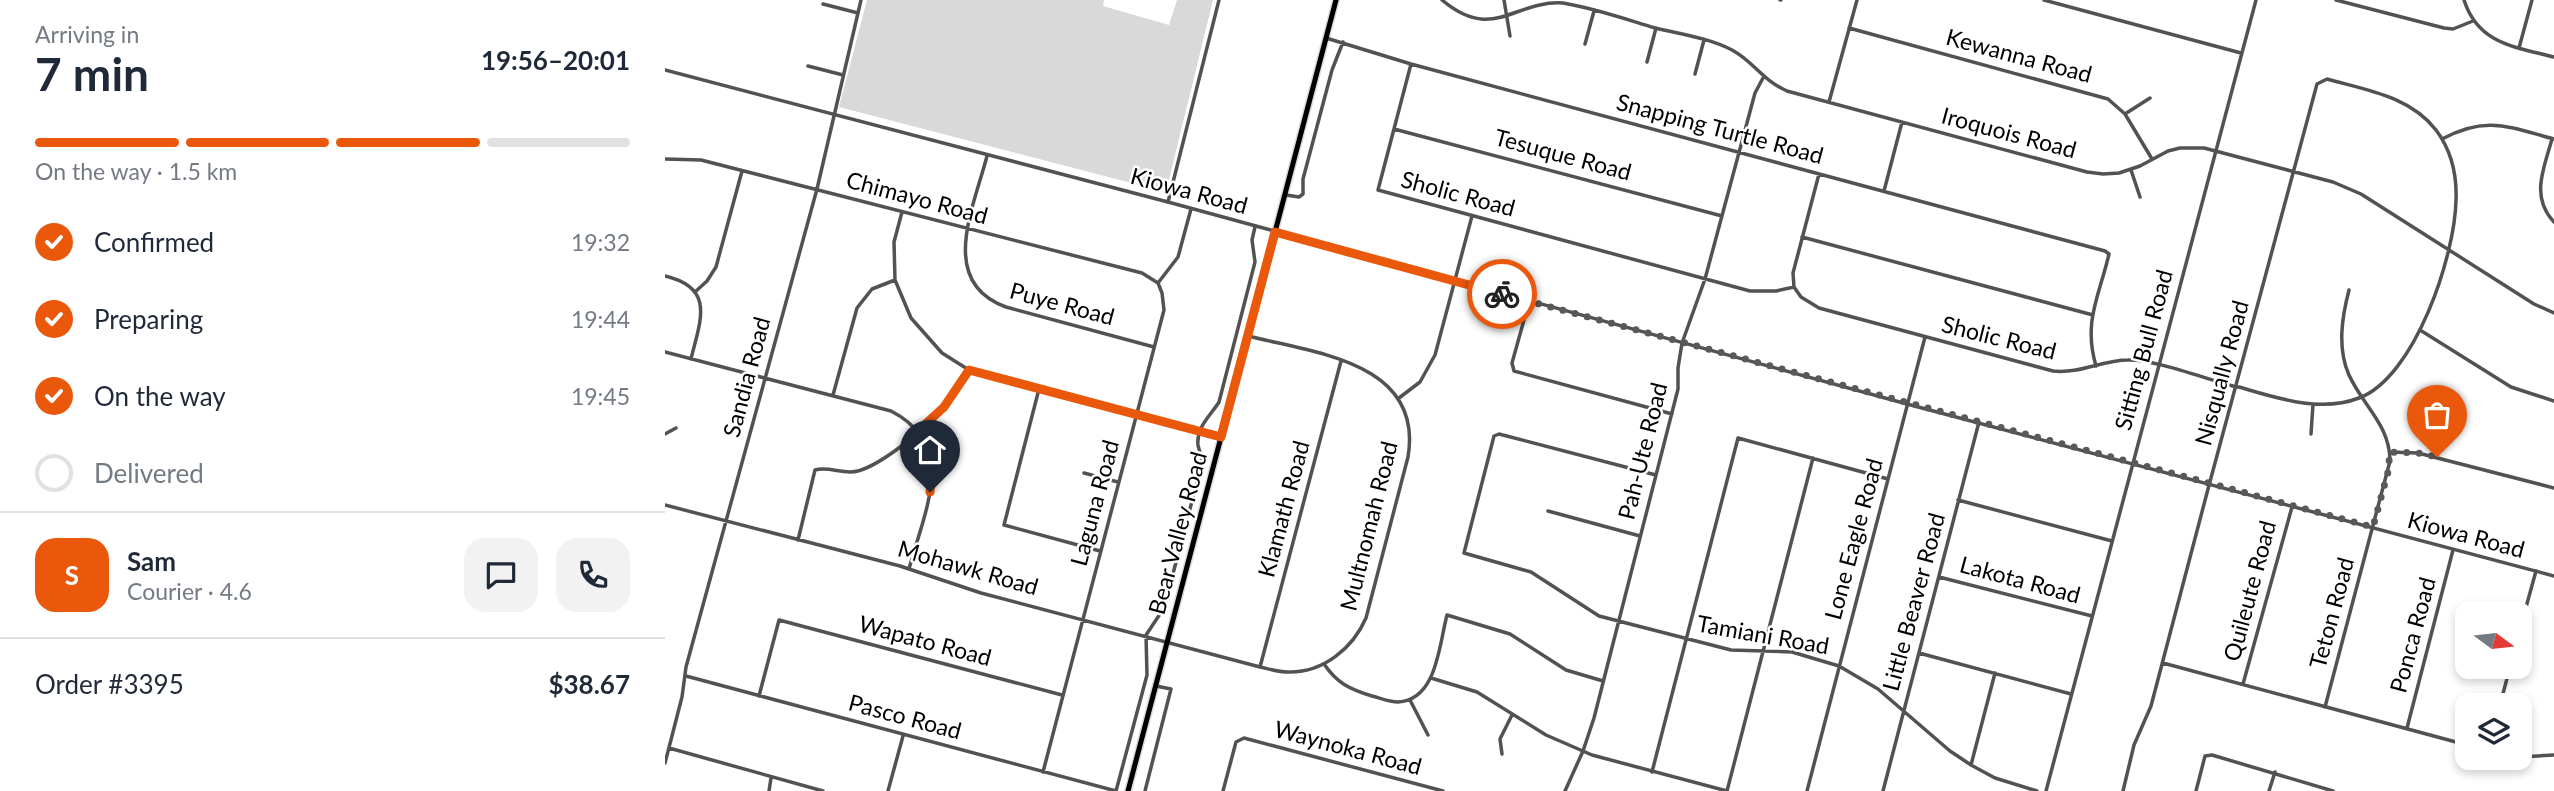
<!DOCTYPE html>
<meta charset="utf-8">
<style>
body{margin:0;font-family:Lato,sans-serif;background:#f2f2f3;color:#1f2937;height:100vh;display:flex;flex-direction:column;font-size:26px;white-space:nowrap}
*{box-sizing:border-box;margin:0}
p{font-size:23px;color:#747a83}
.icon{flex:none;width:38px;height:38px;fill:none;stroke:currentColor;stroke-width:2;stroke-linecap:round;stroke-linejoin:round}
.map{position:relative;flex:1;overflow:hidden}
.drawer{display:flex;flex-direction:column;background:#fff;width:665px}
.drawer>*{flex:none}
.needle{width:46px;rotate:105deg}
.buttons{position:absolute;left:1790px;top:602px;display:grid;gap:14px}
.buttons a{display:grid;place-items:center;width:77px;height:77px;border-radius:14px;background:#fff;box-shadow:0 4px 10px #0003;font-size:35px}
.pin{position:absolute;display:grid;place-items:center;width:60px;height:60px;color:#fff;margin:-72px -30px;border-radius:50% 50% 50% 0;rotate:-45deg;box-shadow:0 0 7px #0007}
.pin .icon{rotate:45deg}
.courier{position:absolute;display:grid;place-items:center;width:70px;height:70px;margin:-35px;border:5px solid #ea580c;border-radius:50%;background:#fff;color:#222;box-shadow:0 2px 9px #0007}
.overview em{font-style:normal;font-weight:700}
.overview div{display:flex;flex-direction:column-reverse}
.overview{display:flex;align-items:center;justify-content:space-between;height:119px;padding:0 35px}
h1{font-size:46px;font-weight:700;line-height:52px}
.bar{display:grid;grid-template-columns:repeat(4,1fr);gap:10px 7px;align-content:center;height:84px;padding:0 35px}
.bar i{height:9px;border-radius:5px;background:#e0e1e3}
.bar .selected{background:#ea580c}
.bar p{grid-column:span 4}
.line{display:flex;align-items:center;gap:18px;padding:0 35px;border-top:2px solid #e0e1e3}
.line div{flex:1}
.round{display:grid;place-items:center;flex:none;width:74px;height:74px;border-radius:21px;background:#f2f2f3}
ol{padding:0 35px;list-style:none}
li{display:flex;align-items:center;gap:21px;height:77px}
li p{margin-inline-start:auto}
li .icon{padding:7px;border-radius:50%;background:#ea580c;color:#fff;stroke-width:4}
li:last-child{color:#747a83}
li i{width:38px;height:38px;border:4px solid #e0e1e3;border-radius:50%}
main{display:flex;flex:1;min-height:0}
.map>svg:first-child{display:block}
.green{fill:#d9d9d9}
.lines{fill:none;stroke-linecap:round;stroke-linejoin:round}
.primary-casing{stroke:#dbdbdb;stroke-width:8}
.minor{stroke:#525252;stroke-width:3.5}
.tertiary{stroke:#525252;stroke-width:3.5}
.primary{stroke:#000;stroke-width:5}
.done{stroke:#595959;stroke-width:7;stroke-dasharray:0 12.6}
.route{stroke:#ea580c;stroke-width:9}
.labels{text-anchor:middle;stroke-width:5;stroke-linejoin:round;paint-order:stroke}
.street-label{font-size:23px;fill:#000;stroke:#fff}
</style>
<main>
<section class="drawer">
<div class="overview"><div><h1>7 min</h1><p>Arriving in</p></div><em>19:56–20:01</em></div>
<div class="bar"><i class="selected"></i><i class="selected"></i><i class="selected"></i><i></i><p>On the way · 1.5 km</p></div>
<ol>
<li><svg class="icon" aria-label="check" viewBox="0 0 24 24"><path d="M5 12l5 5 9-10"/></svg>Confirmed<p>19:32</p></li>
<li><svg class="icon" aria-label="check" viewBox="0 0 24 24"><path d="M5 12l5 5 9-10"/></svg>Preparing<p>19:44</p></li>
<li><svg class="icon" aria-label="check" viewBox="0 0 24 24"><path d="M5 12l5 5 9-10"/></svg>On the way<p>19:45</p></li>
<li><i></i>Delivered</li>
</ol>
<div class="line" style="height:126px"><b class="round" style="background:#ea580c;color:#fff">S</b><div><b>Sam</b><p>Courier · 4.6</p></div><a class="round"><svg class="icon" aria-label="chat" viewBox="0 0 24 24"><path d="M4 5h16v11H9l-5 4z"/></svg></a><a class="round"><svg class="icon" aria-label="phone" viewBox="0 0 24 24"><path d="M5 4h4l2 5-3 2q2 4 5 5l2-3 5 2v4C11 20 4 13 5 4z"/></svg></a></div>
<div class="line" style="height:91px"><div>Order #3395</div><b>$38.67</b></div>
</section>
<div class="map">
<svg width="1889" height="791" viewBox="0 0 1889 791">
<rect width="100%" height="100%" fill="#fff"/>
<!-- green -->
<path class="green" d="M202 0H439L438 6 504 25 512 0H548L501 192 174 107Z"/>
<g class="lines">
<defs>
<path id="primary" d="M463 791 671 0"/>
</defs>
<!-- primary casing -->
<use href="#primary" class="primary-casing"/>
<!-- minor -->
<path class="minor" d="M777 0C828 43 849 0 898 3 929 8 960 19 990 28 1015 34 1044 38 1067 50 1088 61 1097 80 1122 91L1422 172 1438 174 1454 173 1475 166 1503 151 1515 148H1539L1668 182 1696 194 1869 304 1889 313
M839 0 845 36
M1115 0H1116
M1379 0 1576 53
M1671 0 1779 28 1788 29 1808 21
M1799 0C1813 44 1850 47 1889 57
M158 4 193 13
M1184 28 1443 99 1460 114 1487 159
M661 38 746 64 1440 251 1444 254C1434 297 1418 322 1431 366
M920 44 929 11
M1854 48 1867 0
M982 62 991 28
M746 64 713 190 1085 291H1111L1129 287 1136 297 1154 308 1388 371C1415 374 1437 360 1463 360 1488 359 1541 379 1568 386L1574 387C1612 398 1655 413 1694 398 1750 377 1790 256 1791 200 1792 175 1786 150 1771 130 1745 96 1701 90 1662 79L1652 84 1543 489 1486 706 1469 745 1458 791
M143 66 178 75
M1030 74 1039 40
M1164 102 1192 0
M1460 114 1485 98
M729 129 1057 216
M1777 139C1821 115 1844 127 1889 139
M1887 139C1879 168 1865 197 1889 222
M322 156C309 207 272 282 341 307L489 347
M0 159 36 160 477 273 493 283
M1466 170 1475 197
M1219 191 1237 122
M621 195 634 197 638 194V179L667 70 678 42
M503 202 554 0
M237 212 229 242 230 280 246 318 277 353 304 370 555 437
M1137 237 1428 315
M0 276C51 288 35 321 26 359
M1129 287 1128 273 1154 174
M30 292 42 281 51 267 77 171
M864 302 847 363 849 371 1007 414
M1755 330 1846 387 1889 401
M0 352 226 411C294 446 259 512 244 569
M374 389 339 525 435 551
M168 395 192 308 207 289 230 280
M734 398 755 382 770 355 807 216
M0 434 11 428
M1646 434 1648 404
M1725 452 1753 453 1889 488
M419 473 453 482
M991 475 834 434 829 436 799 553 866 572 934 616 1066 650 1127 652 1174 666 1213 689 1285 751 1306 765 1330 778 1372 791
M1293 500 1447 541
M0 505 235 566 316 593 595 667C604 669 614 672 623 672 658 673 688 648 701 618L743 457C759 362 650 353 583 336
M883 511 975 536
M133 540 150 470C164 466 179 475 193 471 218 464 263 427 280 406 289 395 296 382 304 370
M1274 577 1427 616
M1855 629 1871 571
M1254 653 1406 694
M1498 663 1802 745
M659 664C672 683 684 689 707 696 715 698 724 702 733 702 772 700 774 645 782 615L845 634 901 670 938 681
M595 667 676 361
M21 676 451 791 482 675 481 635 499 608 537 463C537 456 534 451 533 445 531 427 546 415 554 402L590 262 587 240 590 227
M766 678 812 692 881 735 927 755 1062 791
M1578 684 1627 507
M94 696 114 620 397 695
M745 700 763 735
M1835 705 1845 667
M1660 707 1725 461C1725 425 1698 406 1684 375 1672 348 1677 317 1684 290
M1742 728 1788 550
M4 748 158 791
M837 754 835 739 847 715
M1855 757 1889 755
M0 763 17 697 21 667 152 189 196 0
M1306 765 1330 673
M378 772 499 310 497 293 493 283 513 257 526 209
M987 772 1073 438 1223 479
M104 791 106 778
M223 791 238 736
M480 791 506 689 491 686
M558 791 571 742 579 738 778 791
M900 791 918 751 929 718 1013 389V368L1017 343 1040 279 1090 93 1098 78
M1062 791 1148 458
M1142 791 1260 337
M1218 791 1314 422
M1531 791 1540 756 1547 755 1668 791
M1604 791 1610 772"/>
<!-- tertiary -->
<path class="tertiary" d="M0 70 503 202 1242 404 1889 576
M1381 791 1591 0"/>
<!-- primary -->
<use href="#primary" class="primary"/>
</g>
<g class="lines">
<!-- done -->
<path class="done" d="M837 294 1708 527 1723 472 1725 452 1753 453 1772 457"/>
<!-- route -->
<path class="route" d="M265 492C269 465 267 453 254 430L279 407 304 370 556 437 610 232 837 294"/>
</g>
<g class="labels">
<!-- street labels -->
<g class="street-label">
<text transform="translate(1354 56) rotate(15)" y="8">Kewanna Road</text>
<text transform="translate(1055 129) rotate(15)" y="8">Snapping Turtle Road</text>
<text transform="translate(1344 133) rotate(15)" y="8">Iroquois Road</text>
<text transform="translate(898 155) rotate(15)" y="8">Tesuque Road</text>
<text transform="translate(524 191) rotate(15)" y="8">Kiowa Road</text>
<text transform="translate(793 194) rotate(15)" y="8">Sholic Road</text>
<text transform="translate(252 198) rotate(15)" y="8">Chimayo Road</text>
<text transform="translate(397 304) rotate(15)" y="8">Puye Road</text>
<text transform="translate(1334 338) rotate(14)" y="8">Sholic Road</text>
<text transform="translate(1479 350) rotate(-75)" y="8">Sitting Bull Road</text>
<text transform="translate(1557 373) rotate(-75)" y="8">Nisqually Road</text>
<text transform="translate(82 377) rotate(-75)" y="8">Sandia Road</text>
<text transform="translate(978 451) rotate(-76)" y="8">Pah-Ute Road</text>
<text transform="translate(430 503) rotate(-75)" y="8">Laguna Road</text>
<text transform="translate(619 509) rotate(-75)" y="8">Klamath Road</text>
<text transform="translate(704 526) rotate(-76)" y="8">Multnomah Road</text>
<text transform="translate(513 533) rotate(-75)" y="8">Bear Valley Road</text>
<text transform="translate(1801 535) rotate(15)" y="8">Kiowa Road</text>
<text transform="translate(1189 539) rotate(-75)" y="8">Lone Eagle Road</text>
<text transform="translate(303 568) rotate(16)" y="8">Mohawk Road</text>
<text transform="translate(1355 580) rotate(15)" y="8">Lakota Road</text>
<text transform="translate(1585 591) rotate(-75)" y="8">Quileute Road</text>
<text transform="translate(1249 602) rotate(-75)" y="8">Little Beaver Road</text>
<text transform="translate(1667 613) rotate(-75)" y="8">Teton Road</text>
<text transform="translate(1098 635) rotate(10)" y="8">Tamiani Road</text>
<text transform="translate(1748 635) rotate(-75)" y="8">Ponca Road</text>
<text transform="translate(260 641) rotate(15)" y="8">Wapato Road</text>
<text transform="translate(240 717) rotate(15)" y="8">Pasco Road</text>
<text transform="translate(683 748) rotate(15)" y="8">Waynoka Road</text>
</g>
</g>
</svg>
<div class="buttons">
<a><svg class="needle" viewBox="-14 -14 28 28"><path d="M0-13l5 13h-10z" fill="#e53935"/><path d="M0 13l5-13h-10z" fill="#747a83"/></svg></a>
<a><svg class="icon" aria-label="layers" viewBox="0 0 24 24"><path d="M12 4l9 5-9 5-9-5zM3 14l9 5 9-5"/></svg></a>
</div>
<div class="pin" style="left:1772px;top:457px;background:#ea580c"><svg class="icon" aria-label="bag" viewBox="0 0 24 24"><path d="M5 8h14l-1 12H6zM9 8a3 3 0 0 1 6 0"/></svg></div>
<div class="pin" style="left:265px;top:492px;background:#1f2937"><svg class="icon" aria-label="home" viewBox="0 0 24 24"><path d="M3 11l9-7 9 7M6 9v11h12V9"/></svg></div>
<div class="courier" style="left:837px;top:294px"><svg class="icon" aria-label="bike" viewBox="0 0 24 24"><circle cx="6" cy="16" r="4"/><circle cx="18" cy="16" r="4"/><path d="M6 16l4-8h5l3 8M10 8l3 8H6M13 5h3"/></svg></div>
</div>
</main>
